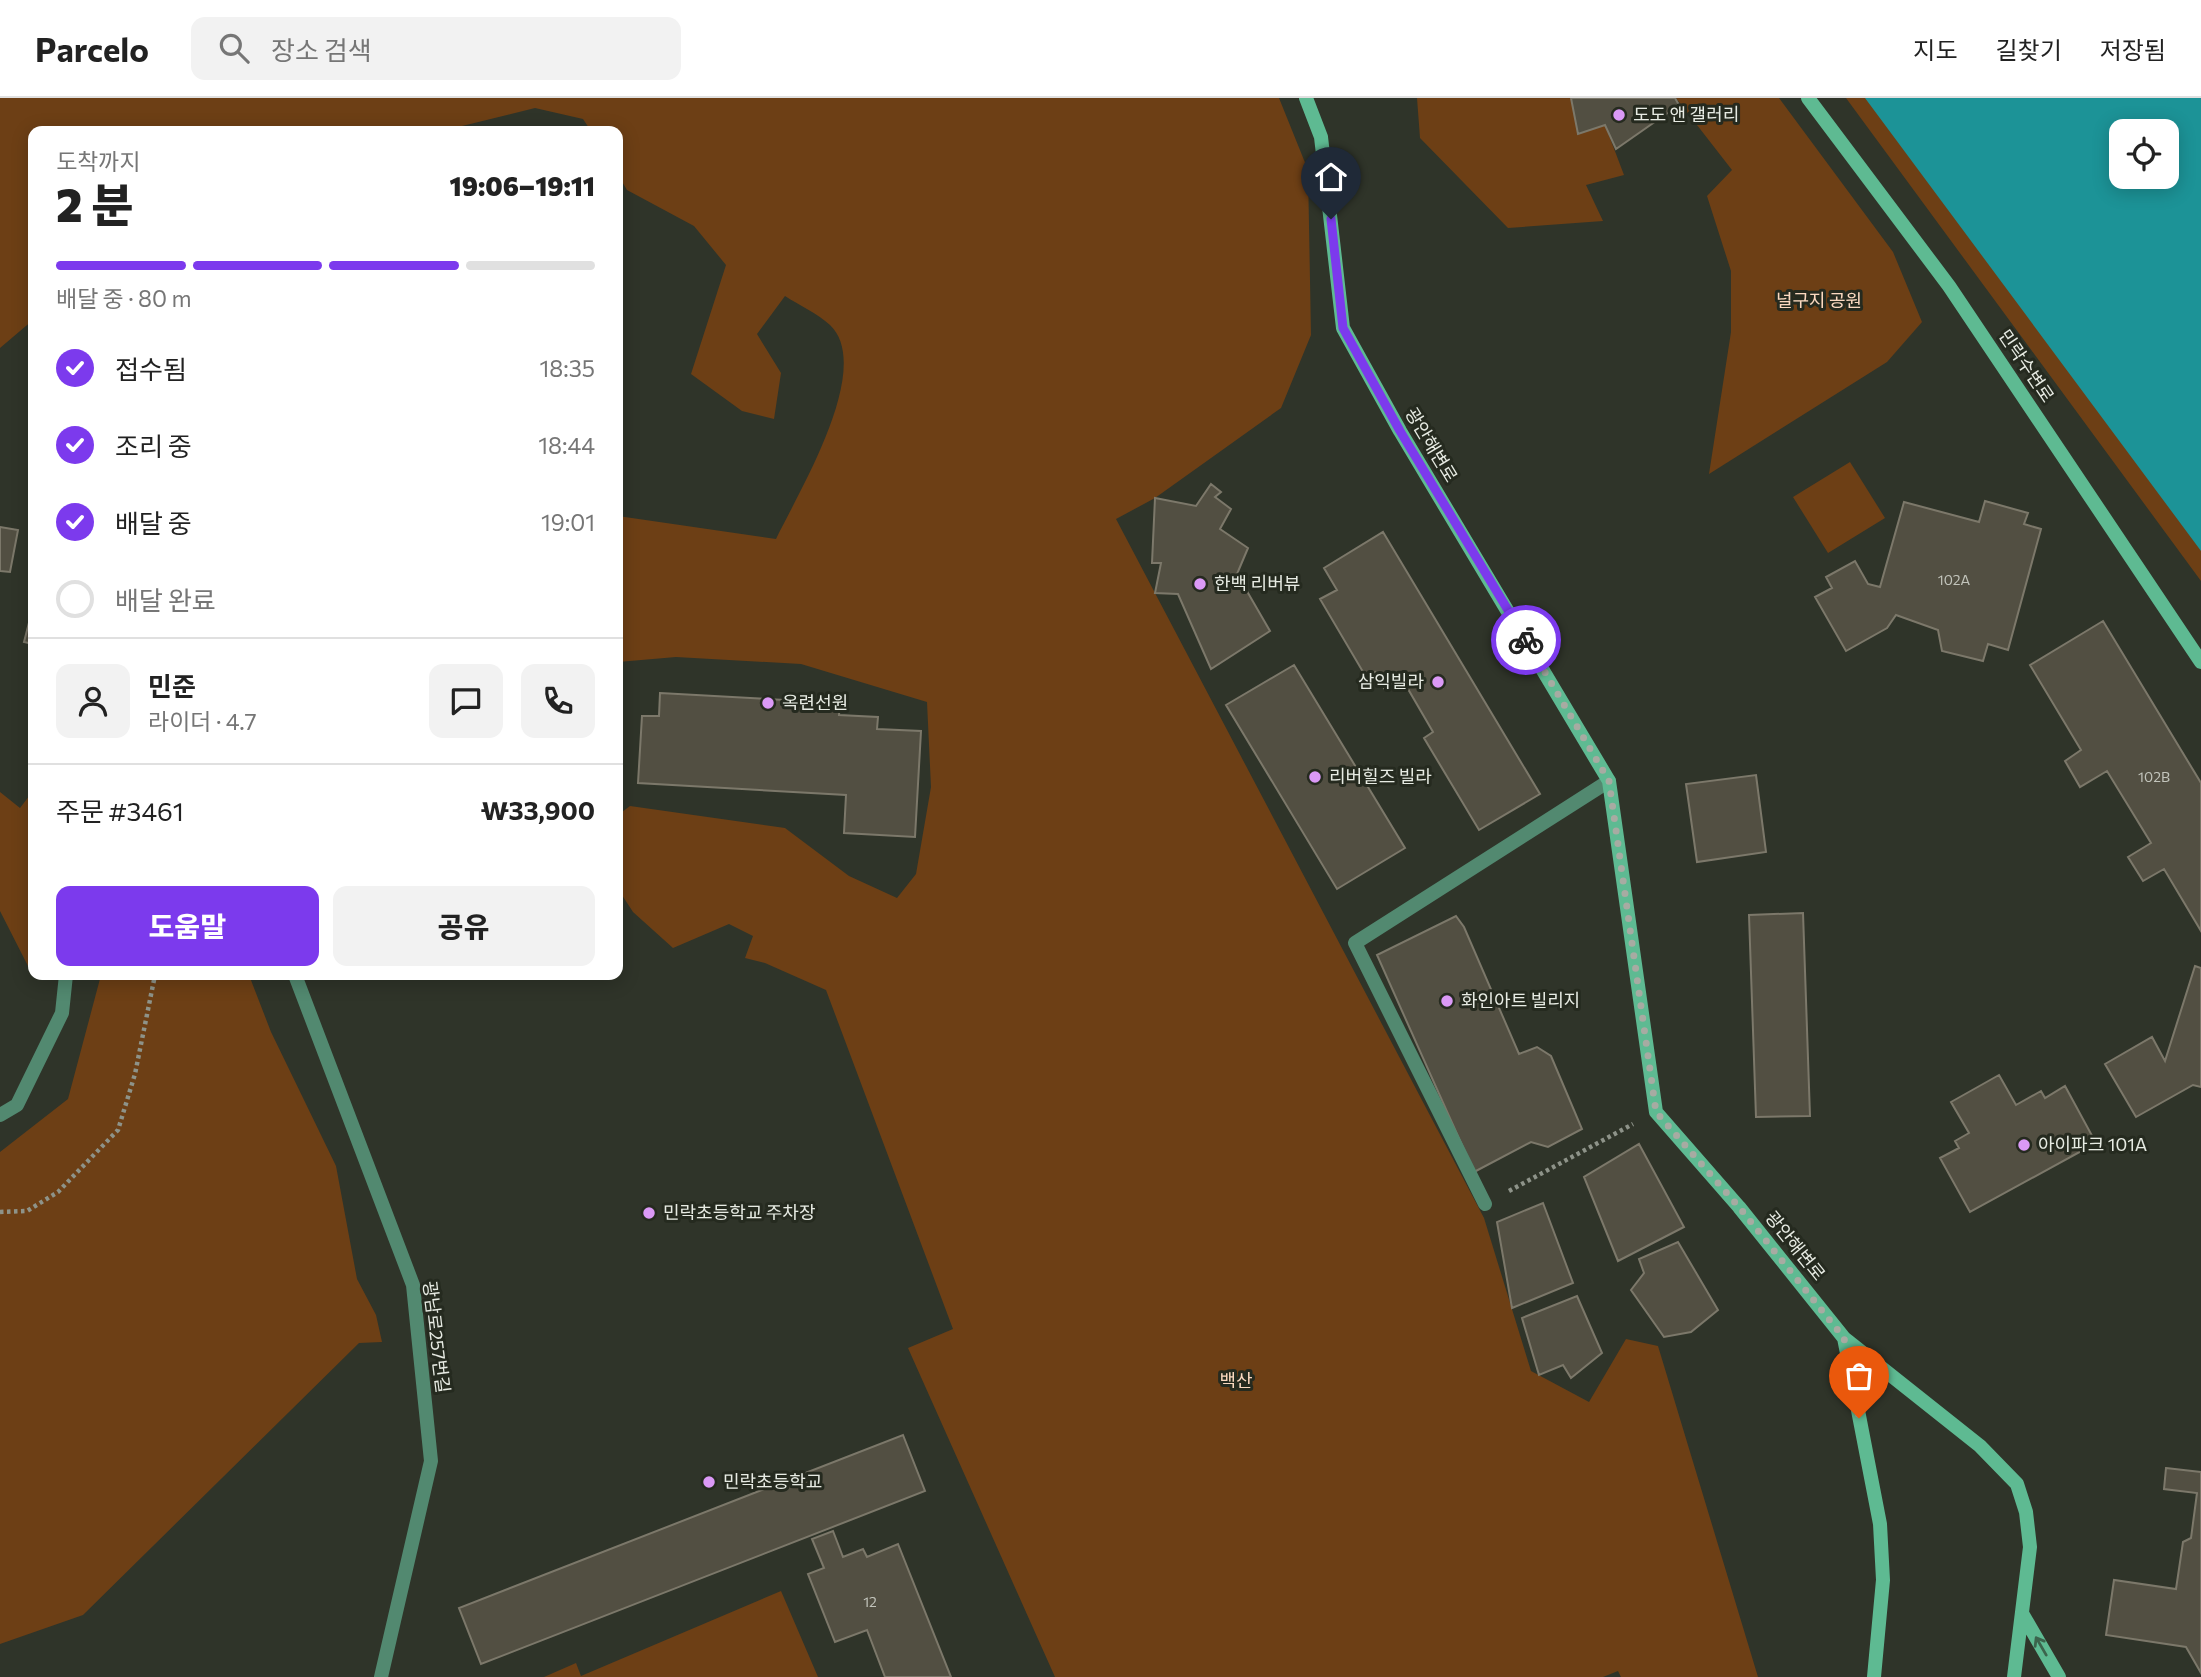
<!DOCTYPE html>
<html lang="ko">
<meta charset="utf-8">
<style>
body{margin:0;font-family:Commissioner,"Noto Sans KR",sans-serif;background:#f2f2f2;color:#222;height:100vh;display:flex;flex-direction:column;font-size:26px;white-space:nowrap}
*{box-sizing:border-box;margin:0}
p{font-size:23px;color:#767676}
.icon{flex:none;width:38px;height:38px;fill:none;stroke:currentColor;stroke-width:2;stroke-linecap:round;stroke-linejoin:round}
.map{position:relative;flex:1;overflow:hidden}
.panel{position:absolute;left:28px;top:28px;width:595px;height:854px;display:flex;flex-direction:column;background:#fff;border-radius:14px;box-shadow:0 4px 18px #0003}
.panel>*{flex:none}
.controls{position:absolute;left:2109px;top:21px;display:grid;gap:14px}
.controls a{display:grid;place-items:center;width:70px;height:70px;border-radius:14px;background:#fff;box-shadow:0 4px 18px #0003;font-size:35px}
.pin{position:absolute;display:grid;place-items:center;width:60px;height:60px;color:#fff;margin:-72px -30px;border-radius:50% 50% 50% 0;rotate:-45deg;box-shadow:0 0 7px #0007}
.pin .icon{rotate:45deg}
.courier{position:absolute;display:grid;place-items:center;width:70px;height:70px;margin:-35px;border:5px solid #7c3aed;border-radius:50%;background:#fff;color:#222;box-shadow:0 2px 9px #0007}
.head em{font-style:normal;font-weight:800}
.head div{display:flex;flex-direction:column-reverse}
.head{display:flex;align-items:center;justify-content:space-between;height:119px;padding:0 28px}
h1{font-size:46px;font-weight:800;line-height:52px}
.bar{display:grid;grid-template-columns:repeat(4,1fr);gap:10px 7px;align-content:center;height:84px;padding:0 28px}
.bar i{height:9px;border-radius:5px;background:#e0e0e0}
.bar .current{background:#7c3aed}
.bar p{grid-column:span 4}
.line{display:flex;align-items:center;gap:18px;padding:0 28px;border-top:2px solid #e0e0e0}
.line div{flex:1}
.round{display:grid;place-items:center;flex:none;width:74px;height:74px;border-radius:14px;background:#f2f2f2}
ol{padding:0 28px;list-style:none}
li{display:flex;align-items:center;gap:21px;height:77px}
li p{margin-inline-start:auto}
li .icon{padding:7px;border-radius:50%;background:#7c3aed;color:#fff;stroke-width:4}
li:last-child{color:#767676}
li i{width:38px;height:38px;border:4px solid #e0e0e0;border-radius:50%}
.primary-button{display:flex;gap:14px;margin-top:auto;padding:14px 28px}
.primary-button a{flex:1;height:80px;border-radius:14px;background:#7c3aed;color:#fff;font-size:28px;font-weight:800;line-height:80px;text-align:center}
.primary-button a+a{background:#f2f2f2;color:#222}
header{display:flex;align-items:center;gap:42px;box-sizing:border-box;height:98px;padding:0 35px;background:#fff;border-bottom:2px solid #e0e0e0}
header strong{font-size:33px}
nav{display:flex;gap:38px;margin-inline-start:auto;font-size:24px}
.search{width:490px;height:63px;background:#f2f2f2;display:flex;align-items:center;gap:18px;box-sizing:border-box;padding:0 24px;border-radius:14px;color:#767676;font-size:26px}
.map>svg:first-child{display:block}
.green{fill:#6d3f15}
.water{fill:#1c9397;fill-rule:evenodd}
.building{fill:#524f42;stroke:#7c786a;stroke-width:2}
.lines{fill:none;stroke-linecap:round;stroke-linejoin:round}
.path{stroke:#8e9389;stroke-width:4.5;stroke-dasharray:3.5 3.5;stroke-linecap:butt}
.street{stroke:#528970;stroke-width:14}
.secondary{stroke:#5eba92;stroke-width:14}
.oneway{stroke:#3c644d}
.done{stroke:#a7aba2;stroke-width:7;stroke-dasharray:0 12.6}
.route{stroke:#7c3aed;stroke-width:9}
.poi-dot{fill:#db99f6;stroke:#252a1f;stroke-width:2.5}
.labels{text-anchor:middle;stroke-width:6;stroke-linejoin:round;paint-order:stroke}
.number-label{font-size:14px;fill:#c2c4bb}
.poi-label{font-size:18px;fill:#e7ebe3;stroke:#252a1f;text-anchor:start}
.park-label{font-size:18px;fill:#fbd9c0;stroke:#252a1f}
.street-label{font-size:18px;fill:#e7ebe3;stroke:#252a1f}
</style>
<header>
<strong>Parcelo</strong>
<div class="search"><svg class="icon" aria-label="search" viewBox="0 0 24 24"><circle cx="10" cy="10" r="6"/><path d="M15 15l6 6"/></svg>장소 검색</div>
<nav><a>지도</a><a>길찾기</a><a>저장됨</a></nav>
</header>
<div class="map">
<svg width="2201" height="1579" viewBox="0 0 2201 1579">
<rect width="100%" height="100%" fill="#2f3429"/>
<!-- green -->
<path class="green" d="M0 0H1279L1308 72 1311 237 1281 310 1155 400 1116 421 1484 1120 1531 1273 1589 1304 1626 1241 1658 1248 1758 1579H1621L1618 1573 1603 1579H1055L908 1250 953 1231 826 892 765 865 745 860 753 838 729 826 673 850 633 814 618 791V717L630 708 785 730 849 778 897 800 916 776 931 689 927 604 801 566 676 559 618 564V418L776 441C797 397 875 270 830 227 818 216 799 207 785 198L757 236 781 275 774 321 742 313 691 276 726 167 694 128 627 92 618 77V33H591L583 21 535 10 458 29 424 33H33V222L0 250Z
M1417 0H1571L1578 36 1605 27 1624 77 1586 87 1603 123 1508 130 1420 40Z
M1676 0H1779L1893 154 1922 224 1887 264 1709 376 1731 234V173L1707 98 1732 72Z
M1846 0H1932L2201 360V483Z
M1850 364 1885 420 1828 455 1793 399Z
M33 693V869L28 868 0 813V694L20 710Z
M101 877H249L271 934 336 1068 357 1181 376 1217 382 1244 359 1245 83 1517 0 1546V1054L68 1001Z
M781 1493 818 1579H544L576 1565 581 1578Z"/>
<!-- water -->
<path class="water" d="M1865 0H2201V453ZM2121 33H2166V79H2121Z"/>
<!-- building -->
<path class="building" d="M1571 0H1675L1679 7 1616 51 1605 27 1578 36Z
M1211 386 1221 394 1215 399 1231 411 1220 431 1248 450 1237 476 1270 533 1211 571 1178 496 1155 495 1161 465H1152L1155 400 1196 408Z
M1985 403 2028 415 2024 426 2041 431 2008 552 1988 546 1983 563 1942 553 1938 532 1896 517 1887 530 1846 553 1815 499 1832 490 1826 479 1855 463 1868 486 1880 489 1904 404 1979 424Z
M0 429 18 432 10 474 0 473Z
M1383 434 1540 696 1479 732 1424 640 1433 634 1401 579 1384 590 1375 574 1366 579 1320 501 1337 492 1324 470Z
M33 509V546L24 544Z
M2103 523 2201 685V833L2164 771 2143 783 2128 759 2151 745 2107 673 2080 689 2065 663 2081 652 2030 567Z
M1294 567 1405 750 1337 791 1226 607Z
M660 595 840 605 839 617 878 619 877 631 921 633 915 739 844 735 846 697 638 685 642 618H659Z
M1756 677 1766 754 1697 764 1686 686Z
M1803 815 1810 1018 1756 1019 1749 817Z
M1456 818 1464 829 1519 956 1537 949 1551 958 1582 1031 1548 1049 1531 1044 1474 1074 1377 857Z
M2195 868 2201 870V989L2193 987 2136 1019 2105 966 2152 939 2165 963Z
M1999 977 2016 1007 2041 993 2045 1000 2065 988 2096 1045 1970 1114 1940 1060 1959 1050 1955 1043 1969 1035 1951 1004Z
M1639 1046 1684 1129 1618 1163 1584 1079Z
M1543 1105 1573 1185 1512 1210 1497 1124Z
M1678 1144 1718 1212 1691 1234 1664 1239 1631 1192 1644 1175 1639 1161Z
M1577 1198 1602 1255 1571 1280 1563 1267 1539 1277 1522 1220Z
M903 1337 925 1393 481 1566 459 1510Z
M2166 1370 2201 1374V1575L2186 1549 2106 1537 2114 1482 2176 1491 2183 1444 2191 1440 2197 1395 2164 1391Z
M833 1433 843 1459 863 1451 867 1459 898 1446 951 1579H885L867 1532 835 1544 808 1476 824 1470 812 1441Z"/>
<g class="lines">
<!-- path -->
<path class="path" d="M1509 1093 1633 1026
M0 1114 27 1113 58 1094 118 1032 135 976 155 877"/>
<!-- street -->
<path class="street" d="M295 877 413 1187 431 1363 381 1579
M0 1017 17 1007 62 915 66 877
M1485 1106 1355 845 1609 683"/>
<!-- secondary -->
<path class="secondary" d="M1306 0 1321 39 1343 230 1400 333 1609 683 1656 1014 1739 1109 1844 1240 1980 1348 2017 1386 2026 1414 2030 1449 2014 1579
M1808 0 1949 188 2201 564
M1844 1240 1880 1426 1883 1482 1874 1579
M2023 1517 2059 1579"/>
</g>
<!-- one-way arrows -->
<defs><path id="oneway-shaft" d="M-6 0H5M1.5-3L5.5 0L1.5 3" fill="none" stroke-width="1.6" stroke-linecap="round" stroke-linejoin="round" transform="scale(1.75)"/></defs>
<use class="oneway" href="#oneway-shaft" transform="translate(2041 1548) rotate(-120)"/>
<g class="lines">
<!-- done -->
<path class="done" d="M1526 542 1609 683 1656 1014 1739 1109 1844 1240 1859 1320"/>
<!-- route -->
<path class="route" d="M1331 121 1343 230 1400 333 1526 542"/>
</g>
<!-- markers -->
<g class="poi-dot">
<circle cx="1619" cy="17" r="7"/>
<circle cx="1200" cy="486" r="7"/>
<circle cx="1438" cy="584" r="7"/>
<circle cx="768" cy="605" r="7"/>
<circle cx="1315" cy="679" r="7"/>
<circle cx="1447" cy="903" r="7"/>
<circle cx="2024" cy="1047" r="7"/>
<circle cx="649" cy="1115" r="7"/>
<circle cx="709" cy="1384" r="7"/>
</g>
<g class="labels">
<!-- number labels -->
<g class="number-label">
<text x="1954" y="487">102A</text>
<text x="2154" y="684">102B</text>
<text x="870" y="1509">12</text>
</g>
<!-- poi labels -->
<g class="poi-label">
<text x="1633" y="23">도도 앤 갤러리</text>
<text x="1214" y="492">한백 리버뷰</text>
<text x="1424" y="590" text-anchor="end">삼익빌라</text>
<text x="782" y="611">옥련선원</text>
<text x="1329" y="685">리버힐즈 빌라</text>
<text x="1461" y="909">화인아트 빌리지</text>
<text x="2038" y="1053">아이파크 101A</text>
<text x="663" y="1121">민락초등학교 주차장</text>
<text x="723" y="1390">민락초등학교</text>
</g>
<!-- park labels -->
<g class="park-label">
<text x="1819" y="209">널구지 공원</text>
<text x="1236" y="1289">백산</text>
</g>
<!-- street labels -->
<g class="street-label">
<text transform="translate(2026 268) rotate(56)" y="6">민락수변로</text>
<text transform="translate(1431 347) rotate(59)" y="6">광안해변로</text>
<text transform="translate(1795 1148) rotate(51)" y="6">광안해변로</text>
<text transform="translate(436 1239) rotate(83)" y="6">광남로257번길</text>
</g>
</g>
</svg>
<div class="controls">
<a><svg class="icon" aria-label="locate" viewBox="0 0 24 24"><circle cx="12" cy="12" r="6"/><path d="M12 2v4M12 18v4M2 12h4M18 12h4"/></svg></a>
</div>
<div class="pin" style="left:1859px;top:1320px;background:#ea580c"><svg class="icon" aria-label="bag" viewBox="0 0 24 24"><path d="M5 8h14l-1 12H6zM9 8a3 3 0 0 1 6 0"/></svg></div>
<div class="pin" style="left:1331px;top:121px;background:#1f2937"><svg class="icon" aria-label="home" viewBox="0 0 24 24"><path d="M3 11l9-7 9 7M6 9v11h12V9"/></svg></div>
<div class="courier" style="left:1526px;top:542px"><svg class="icon" aria-label="bike" viewBox="0 0 24 24"><circle cx="6" cy="16" r="4"/><circle cx="18" cy="16" r="4"/><path d="M6 16l4-8h5l3 8M10 8l3 8H6M13 5h3"/></svg></div>
<section class="panel">
<div class="head"><div><h1>2 분</h1><p>도착까지</p></div><em>19:06–19:11</em></div>
<div class="bar"><i class="current"></i><i class="current"></i><i class="current"></i><i></i><p>배달 중 · 80 m</p></div>
<ol>
<li><svg class="icon" aria-label="check" viewBox="0 0 24 24"><path d="M5 12l5 5 9-10"/></svg>접수됨<p>18:35</p></li>
<li><svg class="icon" aria-label="check" viewBox="0 0 24 24"><path d="M5 12l5 5 9-10"/></svg>조리 중<p>18:44</p></li>
<li><svg class="icon" aria-label="check" viewBox="0 0 24 24"><path d="M5 12l5 5 9-10"/></svg>배달 중<p>19:01</p></li>
<li><i></i>배달 완료</li>
</ol>
<div class="line" style="height:126px"><a class="round"><svg class="icon" aria-label="person" viewBox="0 0 24 24"><circle cx="12" cy="8" r="4"/><path d="M4 21q1-7 8-7t8 7"/></svg></a><div><b>민준</b><p>라이더 · 4.7</p></div><a class="round"><svg class="icon" aria-label="chat" viewBox="0 0 24 24"><path d="M4 5h16v11H9l-5 4z"/></svg></a><a class="round"><svg class="icon" aria-label="phone" viewBox="0 0 24 24"><path d="M5 4h4l2 5-3 2q2 4 5 5l2-3 5 2v4C11 20 4 13 5 4z"/></svg></a></div>
<div class="line" style="height:91px"><div>주문 #3461</div><b>₩33,900</b></div>
<div class="primary-button"><a>도움말</a><a>공유</a></div>
</section>
</div>
